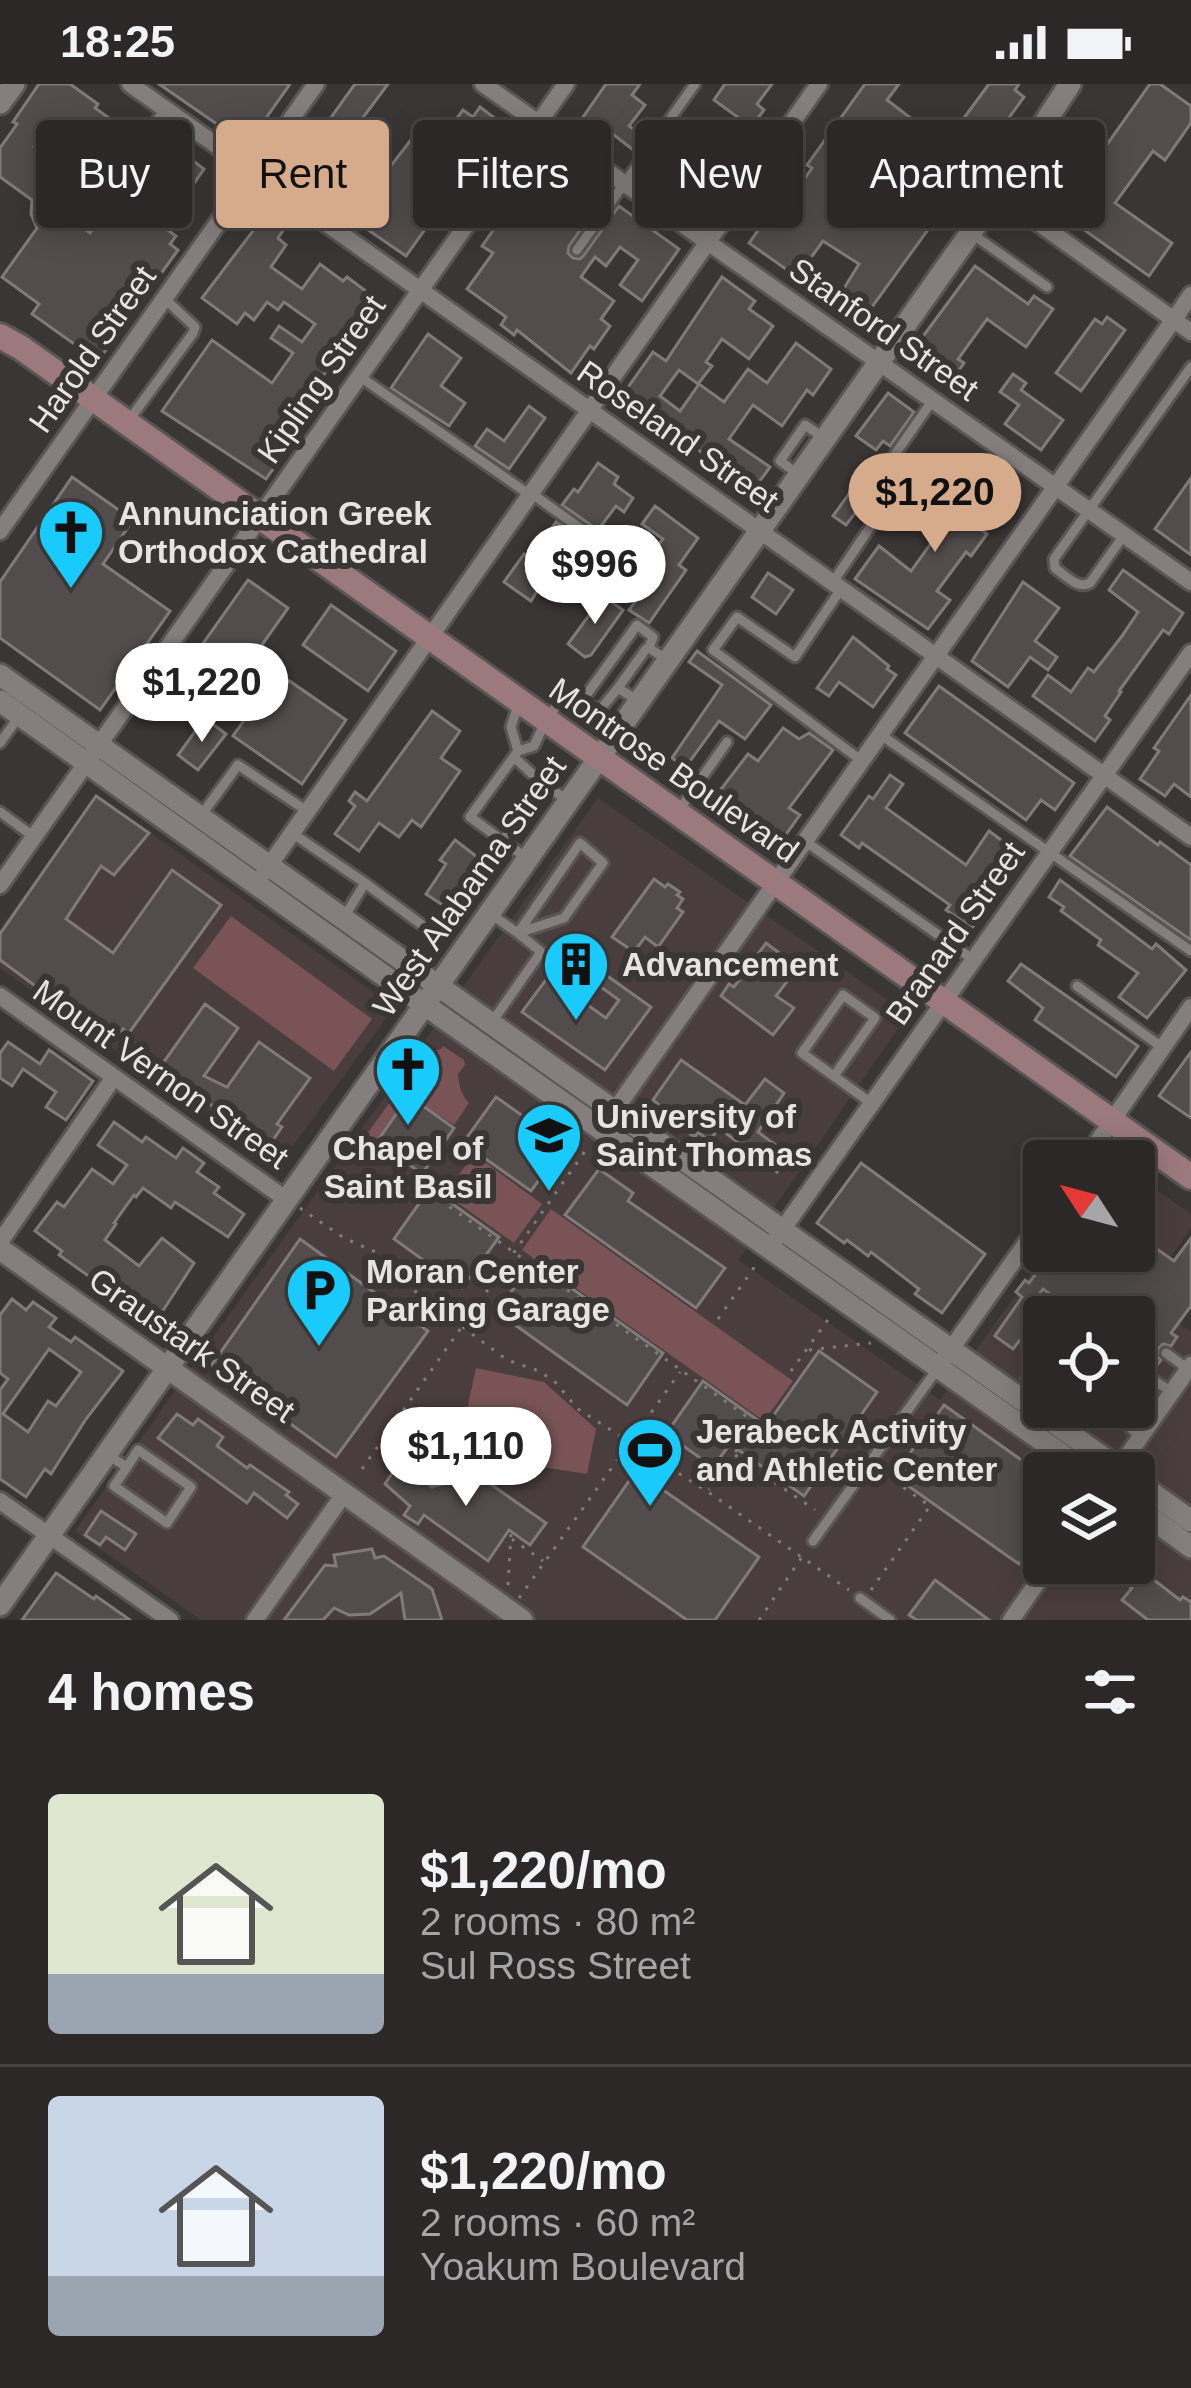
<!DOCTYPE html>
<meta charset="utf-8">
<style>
:root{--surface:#2c2828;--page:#343030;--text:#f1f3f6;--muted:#a6a6a8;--line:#484445;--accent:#d6ab8b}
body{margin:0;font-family:Helvetica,sans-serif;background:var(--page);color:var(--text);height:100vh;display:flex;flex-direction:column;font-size:45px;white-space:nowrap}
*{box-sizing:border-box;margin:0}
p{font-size:39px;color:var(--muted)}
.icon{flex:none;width:66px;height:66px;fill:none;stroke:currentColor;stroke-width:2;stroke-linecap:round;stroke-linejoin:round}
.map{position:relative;height:1536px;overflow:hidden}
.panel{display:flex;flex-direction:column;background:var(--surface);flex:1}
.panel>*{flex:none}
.banner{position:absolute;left:36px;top:36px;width:1119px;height:108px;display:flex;gap:24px}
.needle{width:78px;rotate:306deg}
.buttons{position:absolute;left:1023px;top:1056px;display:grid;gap:24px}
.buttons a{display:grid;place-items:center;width:132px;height:132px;border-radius:12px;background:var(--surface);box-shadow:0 6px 30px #0003,0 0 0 3px var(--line);font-size:60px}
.price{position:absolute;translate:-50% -102px;padding:0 27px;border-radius:42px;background:#fff;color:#222;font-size:39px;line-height:78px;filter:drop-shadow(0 3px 6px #0008)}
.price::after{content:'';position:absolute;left:50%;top:72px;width:36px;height:27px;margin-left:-18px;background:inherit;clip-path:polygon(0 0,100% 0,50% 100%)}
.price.current{background:var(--accent);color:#111}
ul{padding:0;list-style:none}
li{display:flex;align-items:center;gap:36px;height:300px;padding:0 48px}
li+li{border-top:3px solid var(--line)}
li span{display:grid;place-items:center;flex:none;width:336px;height:240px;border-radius:12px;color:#555}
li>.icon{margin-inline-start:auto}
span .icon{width:144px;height:144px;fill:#fffc;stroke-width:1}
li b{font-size:51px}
h2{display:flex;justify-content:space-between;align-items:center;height:144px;padding:0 48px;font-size:51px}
.pill{padding:0 42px;border-radius:12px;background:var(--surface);box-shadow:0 6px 30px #0003,0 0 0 3px var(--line);font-size:42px;line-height:108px}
.pill.current{background:var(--accent);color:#111}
.status{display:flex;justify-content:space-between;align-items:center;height:84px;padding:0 60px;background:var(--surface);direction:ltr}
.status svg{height:33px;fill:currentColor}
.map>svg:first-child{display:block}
</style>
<div class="status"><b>18:25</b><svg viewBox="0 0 49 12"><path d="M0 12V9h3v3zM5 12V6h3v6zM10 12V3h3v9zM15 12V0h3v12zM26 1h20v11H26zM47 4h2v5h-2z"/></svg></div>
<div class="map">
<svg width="1191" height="1536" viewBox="0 0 1191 1536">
<rect width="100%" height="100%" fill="#3b3636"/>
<g fill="#4a3d3e" fill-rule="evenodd">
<polygon points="96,710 394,923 278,1082 0,884 0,845"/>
<path d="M598,714L908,930L738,1176L940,1316L1047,1167H1134V1090L1191,1130V1144L1142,1213L1191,1248V1536H201L75,1447ZM1044,1233H1134V1323H1044ZM1044,1389H1134V1479H1044Z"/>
</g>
<g fill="#795355">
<polygon points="231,832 372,935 334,987 193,884"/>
<path d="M443,962L464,976L465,981L458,990C459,1002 461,1010 469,1019L454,1041L410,1012L367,1071L350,1073L428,966H440Z"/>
<polygon points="474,1070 542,1120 514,1159 445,1110"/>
<polygon points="551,1125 793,1297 764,1337 522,1166"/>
<polygon points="476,1284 544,1298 596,1345 587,1390 511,1378 509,1370 501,1364 460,1358"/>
</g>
<g fill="#524c4c" stroke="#817a7a" stroke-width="3" fill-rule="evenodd">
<polygon points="39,0 70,0 98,20 95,24 120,42 99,70 52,38 34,63 73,90 88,70 103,81 94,94 88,90 61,128 90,149 112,119 121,125 168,58 204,85 180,119 168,111 165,116 157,110 144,129 176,152 170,160 178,166 98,277 32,230 39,220 2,193 37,144 31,130 32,116 0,93 0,64 17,40 13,38"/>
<polygon points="159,0 290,0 247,61"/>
<polygon points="355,0 388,0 344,59 357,69 342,89 370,109 410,57 437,78 458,49 450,43 463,26 473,33 480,23 501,39 406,172 329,119 331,115 292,88"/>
<polygon points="606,0 640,0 632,11 645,21 629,42 646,54 636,68 614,51 608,60 579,39"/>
<polygon points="725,0 772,0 757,20 764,26 751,43 714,16"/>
<polygon points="865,0 899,0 887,16 916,38 905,53 886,39 877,52 870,47 832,105 885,142 905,113 880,94 898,69 933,94 960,56 952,50 989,0 1019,0 1015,6 1024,13 859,241 833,222 859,180 823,157 797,193 749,159 781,115 787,120 812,84 807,81"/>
<polygon points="1150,0 1160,0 1191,22 1191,39 1165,76 1153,67 1115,119 1172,159 1149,192 1059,128"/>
<polygon points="681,35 698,46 683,66 707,84 721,64 741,79 702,132 684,120 689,113 660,93 655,100 642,90"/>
<polygon points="550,81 600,118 569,162 568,169 573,174 580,175 584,171 619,122 679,165 642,217 620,201 638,176 620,163 606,182 595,173 581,193 614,217 601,235 610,242 594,265 590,262 571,289 517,246 514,251 501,241 506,233 467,205 493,169 482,162 520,109 527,113"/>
<polygon points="265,131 284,145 278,154 286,161 271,183 302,205 320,180 343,197 347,193 374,213 329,277 332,279 310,311 312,312 307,319 312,322 310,326 313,328 266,395 162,327 212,256 272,299 293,269 271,254 279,242 302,258 315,240 284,218 278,226 267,218 254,236 245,229 237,240 202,214"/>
<polygon points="975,182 1028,220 1034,212 1053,225 1026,263 987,235 958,275 964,279 947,303 907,274"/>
<polygon points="722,193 755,217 749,225 773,242 749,275 722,255 706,278 712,282 698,300 679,286 660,312 680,327 699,300 724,318 748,285 767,299 796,259 831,285 813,311 807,306 782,342 753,321 729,355 770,383 754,405 664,342 656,353 614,323 653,268 666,277"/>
<polygon points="1107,233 1125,246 1081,307 1056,289 1095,235 1102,240"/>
<polygon points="428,250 461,274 441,302 465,319 449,342 391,304"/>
<polygon points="1013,290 1026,299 1021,306 1063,336 1041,366 1005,340 1019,321 1000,308"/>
<polygon points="888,309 914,328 890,362 883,357 876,366 856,352"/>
<polygon points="529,322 545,334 509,385 475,362 487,345 504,357"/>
<polygon points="598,379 618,393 614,400 633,414 624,428 616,422 598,446 562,421 574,405 578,408"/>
<polygon points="866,386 873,391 870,410 846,441 833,432"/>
<polygon points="987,389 1009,405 980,445 987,450 971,472 966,468 937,507 950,516 928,545 855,495 879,462 911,487 939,448 936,447 961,413 958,411 973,391 981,398"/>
<polygon points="72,393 133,436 103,480 170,527 100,626 0,554 0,498"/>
<polygon points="1191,394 1191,471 1155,445"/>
<polygon points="655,422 698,454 679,481 686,486 649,539 629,526 654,492 642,483 663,455 642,440"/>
<polygon points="556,438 581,456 557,489 564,496 552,513 539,504 531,517 504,498 524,470 530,474"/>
<polygon points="1123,486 1183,529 1169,550 1163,546 1119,607 1121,608 1105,632 1110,636 1095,657 1033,612 1048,591 1071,608 1088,584 1094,588 1122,552 1138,528 1109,506"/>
<polygon points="768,489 793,506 776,530 752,513"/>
<polygon points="248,496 288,524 242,589 202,561"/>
<polygon points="1023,498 1059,524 1035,557 1057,573 1048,586 1030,573 1008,603 972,577"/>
<polygon points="603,512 623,526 591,571 585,573 568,560"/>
<polygon points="331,521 396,567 368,607 303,561"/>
<polygon points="853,553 889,582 887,585 896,591 873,623 839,598 829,612 817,604"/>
<polygon points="697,567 771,621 745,655 719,637 685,684 672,674 722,601 689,578"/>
<polygon points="278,589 346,636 302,700 233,652"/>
<polygon points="939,602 1074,699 1055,726 1041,716 1026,736 905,649"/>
<polygon points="1191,611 1191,713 1174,700 1165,712 1140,695 1159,667 1154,664"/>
<polygon points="432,627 460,647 441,674 460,687 421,743 412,736 399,753 379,739 359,767 335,750 355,722 349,717 355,708 367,717"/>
<polygon points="210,638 226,650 198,686 178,671 199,642 205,645"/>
<polygon points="783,644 799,655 809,649 833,666 789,724 800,731 777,763 712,717 748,670 758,677"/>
<polygon points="890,691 903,700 886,724 966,781 989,747 1016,767 990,804 997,808 972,844 946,826 950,821 862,759 859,764 841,751 869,712 873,715"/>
<polygon points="96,712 149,749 114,791 101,782 66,835 113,869 172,786 221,821 129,949 123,945 117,953 110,947 104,949 89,942 82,927 64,914 60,920 0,876 0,850"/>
<polygon points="1107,723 1158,761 1160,758 1191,781 1191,856 1070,772"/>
<polygon points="455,756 480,775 447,824 426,810 446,780 440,776"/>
<polygon points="654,795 665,803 668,800 680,808 677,811 683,815 677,824 683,828 658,863 645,853 634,868 612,853"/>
<polygon points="1060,796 1152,865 1156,860 1186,886 1147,934 1119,913 1138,889 1098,861 1101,856 1061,827 1064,823 1049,813"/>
<polygon points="766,859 798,883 776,912 794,924 773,951 721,912 729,900 734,903"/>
<polygon points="1021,880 1138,962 1116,993 1035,936 1043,924 1008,897"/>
<polygon points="606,891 651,923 605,986 522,928 548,893 606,934 619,916 598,901"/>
<polygon points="205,920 238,944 204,992 227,1003 259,958 310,994 277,1040 282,1043 270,1060 250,1055 236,1045 222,1034 196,1003 189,1013 156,989"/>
<polygon points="8,958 40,980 49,966 93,997 66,1036 46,1023 56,1008 23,985 12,1002 0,994 0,969"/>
<polygon points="1191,968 1191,1034 1159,1012"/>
<polygon points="681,976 745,1021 765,995 784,1009 758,1048 789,1071 777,1088 719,1044 709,1057 698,1048 695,1053 659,1030 663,1024 653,1016"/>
<polygon points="409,1012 454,1044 422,1090 389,1066 381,1078 369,1069"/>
<polygon points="496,1013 564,1061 531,1107 463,1059"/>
<polygon points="114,1038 142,1058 146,1053 176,1074 183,1064 204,1079 197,1088 219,1103 214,1109 244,1130 228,1153 175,1118 171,1124 143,1104 136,1113 134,1111 114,1139 116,1140 105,1156 139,1182 162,1154 194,1179 153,1242 111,1213 114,1210 59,1171 62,1167 35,1147 57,1118 64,1123 92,1085 113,1100 127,1081 98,1061"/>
<polygon points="861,1079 985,1170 942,1229 915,1210 919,1205 871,1168 868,1172 847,1156 844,1159 817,1139"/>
<polygon points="599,1085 633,1109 628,1117 725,1184 696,1224 565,1131"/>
<polygon points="430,1104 499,1153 462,1204 394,1155"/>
<polygon points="1134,1149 1174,1177 1191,1154 1191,1222 1171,1249 1177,1253 1171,1262 1163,1260 1158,1265 1157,1272 1161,1276 1154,1285 1134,1270 1134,1233 1082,1233 1043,1205 1027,1226 1044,1238 1044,1310 1021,1294 1038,1270 1019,1257 1013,1265 995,1252 1022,1213 1016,1208 1025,1196 1029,1199 1038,1187 1050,1185 1052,1179 1049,1172 1052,1167 1134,1167"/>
<polygon points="300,1155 428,1247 336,1373 211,1282"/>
<polygon points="533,1177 663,1269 627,1321 497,1228"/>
<path d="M12,1215L26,1226L33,1218L56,1234L49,1243L71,1258L75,1253L123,1287L86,1335L51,1390L45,1385L26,1413L0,1395V1306L8,1295L0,1289V1231ZM49,1265L81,1288L56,1322L48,1317L28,1348L3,1330Z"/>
<polygon points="819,1267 877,1308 804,1412 730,1360 713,1383 666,1350 703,1297 766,1342"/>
<polygon points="944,1321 1044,1392 1044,1445 1019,1480 894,1392"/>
<polygon points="177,1330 193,1341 198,1335 223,1353 217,1362 247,1384 250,1381 289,1408 286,1411 298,1420 287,1434 254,1409 247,1419 158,1354"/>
<polygon points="459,1378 546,1439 530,1461 509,1446 488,1477 424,1431 418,1440 404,1431 410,1422 385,1400 399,1379 432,1403 443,1400"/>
<polygon points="636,1387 759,1473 715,1536 687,1536 583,1463"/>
<polygon points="101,1427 136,1450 125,1466 106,1453 100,1461 85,1451"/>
<polygon points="372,1465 375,1474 384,1472 432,1505 442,1536 405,1536 401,1509 370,1530 349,1531 334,1524 323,1536 284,1536 325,1481 336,1482 334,1471"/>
<polygon points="1078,1479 1132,1479 1180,1516 1183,1513 1191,1518 1191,1536 1148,1536 1122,1516 1132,1504 1106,1483 1097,1494"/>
<polygon points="56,1489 94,1515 96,1512 130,1536 22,1536"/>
<polygon points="935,1496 989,1536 917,1536 909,1531"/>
</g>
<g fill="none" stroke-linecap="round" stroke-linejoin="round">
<defs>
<g id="service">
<polyline points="108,105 165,25"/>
<polyline points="971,149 1047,203"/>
<polyline points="577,166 695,0"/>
<polyline points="359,292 530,411"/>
<polyline points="127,339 193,249 195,243 165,215"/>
<polyline points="799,391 780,377 805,341 824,354"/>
<polyline points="531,409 595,455 571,490"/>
<path d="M1124,451L1090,499C1078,506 1065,491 1055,484L1054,475L1191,283"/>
<polyline points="833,498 875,436 882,389 932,317"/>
<polyline points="841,505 795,573 737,533 713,566 862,677"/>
<polyline points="618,604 646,565 649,564"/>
<polyline points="582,617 599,627 618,604 637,616"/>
<polyline points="518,621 511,643 518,667"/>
<polyline points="881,651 1191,867"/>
<polyline points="0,659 20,631"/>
<polyline points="514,673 543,700 569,717"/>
<polyline points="0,728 34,753"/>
<polyline points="677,729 727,658"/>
<polyline points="200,733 238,681 307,727"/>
<polyline points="292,749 365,799"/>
<polyline points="503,757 543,700"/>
<polyline points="806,758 974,876"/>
<polyline points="528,775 470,733 518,667 534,662 546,636 566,609 582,617 637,541 653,553 649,564 666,575"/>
<polyline points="489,829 518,849 580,759 603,779 564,834 518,849"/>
<polyline points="343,835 365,799 433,849"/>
<polyline points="1077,902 1163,964"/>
<polyline points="492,938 541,868 518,849"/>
<polyline points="834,992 875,934 843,911 802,969 871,1019"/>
<polyline points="1036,1174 1043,1179"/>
<polyline points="1166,1269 1188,1285"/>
<polyline points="1134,1321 1152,1295 1172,1308"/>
<polyline points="1133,1323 1123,1337 1140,1353"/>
<polyline points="106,1370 127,1383 138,1366 191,1403 167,1439 114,1402 127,1383"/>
<polyline points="813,1457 936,1287"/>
<polyline points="860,1514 890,1536"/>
</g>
<g id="minor">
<polyline points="130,0 1191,753"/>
<polyline points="483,0 1191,498"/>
<polyline points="998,110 1191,248"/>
<polyline points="0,447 316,0"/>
<polyline points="264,789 819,0"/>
<polyline points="0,801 566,0"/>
<polyline points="0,912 287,1116"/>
<polyline points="610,1033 1191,211"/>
<polyline points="1084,1077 1191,923"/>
<polyline points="775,1156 1191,569"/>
<polyline points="0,1158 114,993"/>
<polyline points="944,1275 1044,1134"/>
<polyline points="1115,1389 1191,1281"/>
<polyline points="0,1417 170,1536"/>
<polyline points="255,1536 344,1410"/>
<polyline points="1011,1536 1051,1479"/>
</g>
<g id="tertiary">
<polyline points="0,19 14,0"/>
<polyline points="0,591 1125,1389"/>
<polyline points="0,617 425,921 1088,1389"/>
<polyline points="0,1165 522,1536"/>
<polyline points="1134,1396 1191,1437"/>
<polyline points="1134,1422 1191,1463"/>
<polyline points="0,1521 998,110 1070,0"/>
</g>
<polyline id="secondary" points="0,252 20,263 1191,1093"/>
</defs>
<use href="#service" stroke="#595555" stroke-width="15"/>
<use href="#minor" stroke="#595555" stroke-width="22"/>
<use href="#tertiary" stroke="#595555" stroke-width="27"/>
<use href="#secondary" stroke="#595555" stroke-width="30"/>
<g stroke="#817d7d" stroke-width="3" stroke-dasharray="3 9" stroke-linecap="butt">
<polyline points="420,1102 756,1339 709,1406"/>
<polyline points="300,1124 344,1154 389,1174 416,1208 507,1276 539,1287 555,1298 578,1325 708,1408 849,1506"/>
<polyline points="718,1235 758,1178"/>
<polyline points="809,1266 871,1259"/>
<polyline points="791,1287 832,1230"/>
<polyline points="735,1371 815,1426"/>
<polyline points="362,1385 588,1063"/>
<polyline points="512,1455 543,1477"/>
<polyline points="508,1501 511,1449"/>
<polyline points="871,1506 930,1422 881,1388"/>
<polyline points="519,1514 680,1288"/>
<polyline points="759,1536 802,1473"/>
</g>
<use href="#service" stroke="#857e7f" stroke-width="9"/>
<use href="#minor" stroke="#857e7f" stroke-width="16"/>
<use href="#tertiary" stroke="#857e7f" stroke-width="21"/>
<use href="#secondary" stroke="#9c797d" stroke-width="24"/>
</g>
<defs>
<symbol id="church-pin" viewBox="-11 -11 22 30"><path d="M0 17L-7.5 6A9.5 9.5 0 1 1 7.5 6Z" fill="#19cafc" stroke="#3b3636"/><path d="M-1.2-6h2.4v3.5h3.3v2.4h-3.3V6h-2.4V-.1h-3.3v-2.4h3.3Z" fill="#111"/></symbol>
<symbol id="building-pin" viewBox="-11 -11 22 30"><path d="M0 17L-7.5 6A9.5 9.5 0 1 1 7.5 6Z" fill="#19cafc" stroke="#3b3636"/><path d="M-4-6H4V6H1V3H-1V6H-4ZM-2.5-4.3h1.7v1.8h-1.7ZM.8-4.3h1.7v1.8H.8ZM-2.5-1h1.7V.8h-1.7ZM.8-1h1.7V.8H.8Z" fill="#111"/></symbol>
<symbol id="university-pin" viewBox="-11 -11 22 30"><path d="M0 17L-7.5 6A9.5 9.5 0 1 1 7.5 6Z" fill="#19cafc" stroke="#3b3636"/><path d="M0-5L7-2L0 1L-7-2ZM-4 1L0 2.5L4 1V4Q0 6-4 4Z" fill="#111"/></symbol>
<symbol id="parking-pin" viewBox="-11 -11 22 30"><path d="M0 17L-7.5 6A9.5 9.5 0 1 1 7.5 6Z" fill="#19cafc" stroke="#3b3636"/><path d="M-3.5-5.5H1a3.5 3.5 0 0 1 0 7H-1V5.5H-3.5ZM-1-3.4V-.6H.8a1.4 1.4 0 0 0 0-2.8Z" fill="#111"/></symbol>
<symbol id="stadium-pin" viewBox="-11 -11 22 30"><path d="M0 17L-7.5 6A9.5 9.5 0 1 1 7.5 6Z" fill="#19cafc" stroke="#3b3636"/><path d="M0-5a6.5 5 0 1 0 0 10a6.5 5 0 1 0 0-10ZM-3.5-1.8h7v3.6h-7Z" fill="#111"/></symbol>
</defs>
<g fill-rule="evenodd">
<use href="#church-pin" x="33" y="410" width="76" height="104"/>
<use href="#building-pin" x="538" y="842" width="76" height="104"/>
<use href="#church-pin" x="370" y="947" width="76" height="104"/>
<use href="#university-pin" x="511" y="1013" width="76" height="104"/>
<use href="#parking-pin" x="281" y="1168" width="76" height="104"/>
<use href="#stadium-pin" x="612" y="1328" width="76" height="104"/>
</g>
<g text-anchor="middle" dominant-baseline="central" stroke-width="12" stroke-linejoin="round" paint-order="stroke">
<g font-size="33" fill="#e7e4e4" stroke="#3b3636">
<text transform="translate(884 245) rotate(35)">Stanford Street</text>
<text transform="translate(92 265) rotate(-55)">Harold Street</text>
<text transform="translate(321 295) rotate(-55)">Kipling Street</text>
<text transform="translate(678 352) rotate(35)">Roseland Street</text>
<text transform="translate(674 686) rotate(35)">Montrose Boulevard</text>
<text transform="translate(469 802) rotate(-55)">West Alabama Street</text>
<text transform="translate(955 849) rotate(-55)">Branard Street</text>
<text transform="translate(161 990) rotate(35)">Mount Vernon Street</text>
<text transform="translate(192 1261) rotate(35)">Graustark Street</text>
</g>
<g font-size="33" font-weight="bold" fill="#e7e4e4" stroke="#3b3636" text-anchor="start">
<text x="118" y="429">Annunciation Greek<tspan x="118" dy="38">Orthodox Cathedral</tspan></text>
<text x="622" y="880">Advancement</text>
<text x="596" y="1032">University of<tspan x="596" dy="38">Saint Thomas</tspan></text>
<text x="408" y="1064" text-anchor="middle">Chapel of<tspan x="408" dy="38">Saint Basil</tspan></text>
<text x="366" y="1187">Moran Center<tspan x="366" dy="38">Parking Garage</tspan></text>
<text x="696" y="1347">Jerabeck Activity<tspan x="696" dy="38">and Athletic Center</tspan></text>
</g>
</g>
</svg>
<div class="buttons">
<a><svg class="needle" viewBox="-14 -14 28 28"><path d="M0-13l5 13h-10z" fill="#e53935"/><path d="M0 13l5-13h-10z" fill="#a6a6a8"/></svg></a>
<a><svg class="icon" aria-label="locate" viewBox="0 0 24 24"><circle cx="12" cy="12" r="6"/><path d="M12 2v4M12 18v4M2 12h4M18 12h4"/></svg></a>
<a><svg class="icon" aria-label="layers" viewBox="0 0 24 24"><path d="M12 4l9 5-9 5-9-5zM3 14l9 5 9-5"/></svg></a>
</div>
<b class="price current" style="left:935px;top:471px">$1,220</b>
<b class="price" style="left:595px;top:543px">$996</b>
<b class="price" style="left:202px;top:661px">$1,220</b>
<b class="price" style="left:466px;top:1425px">$1,110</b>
<div class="banner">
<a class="pill">Buy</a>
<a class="pill current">Rent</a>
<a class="pill">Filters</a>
<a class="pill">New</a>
<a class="pill">Apartment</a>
</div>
</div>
<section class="panel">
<h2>4 homes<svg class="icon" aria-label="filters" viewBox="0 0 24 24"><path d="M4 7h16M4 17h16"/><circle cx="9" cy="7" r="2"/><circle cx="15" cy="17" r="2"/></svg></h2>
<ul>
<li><span style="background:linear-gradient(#dfe7d0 75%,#9aa5b1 0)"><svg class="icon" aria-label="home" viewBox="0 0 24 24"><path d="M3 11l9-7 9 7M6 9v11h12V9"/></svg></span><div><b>$1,220/mo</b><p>2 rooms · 80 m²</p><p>Sul Ross Street</p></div></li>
<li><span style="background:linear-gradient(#c9d6e8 75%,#9aa5b1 0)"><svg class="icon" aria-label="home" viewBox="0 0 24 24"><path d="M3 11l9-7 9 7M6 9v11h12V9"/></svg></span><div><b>$1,220/mo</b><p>2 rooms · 60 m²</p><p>Yoakum Boulevard</p></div></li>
</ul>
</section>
